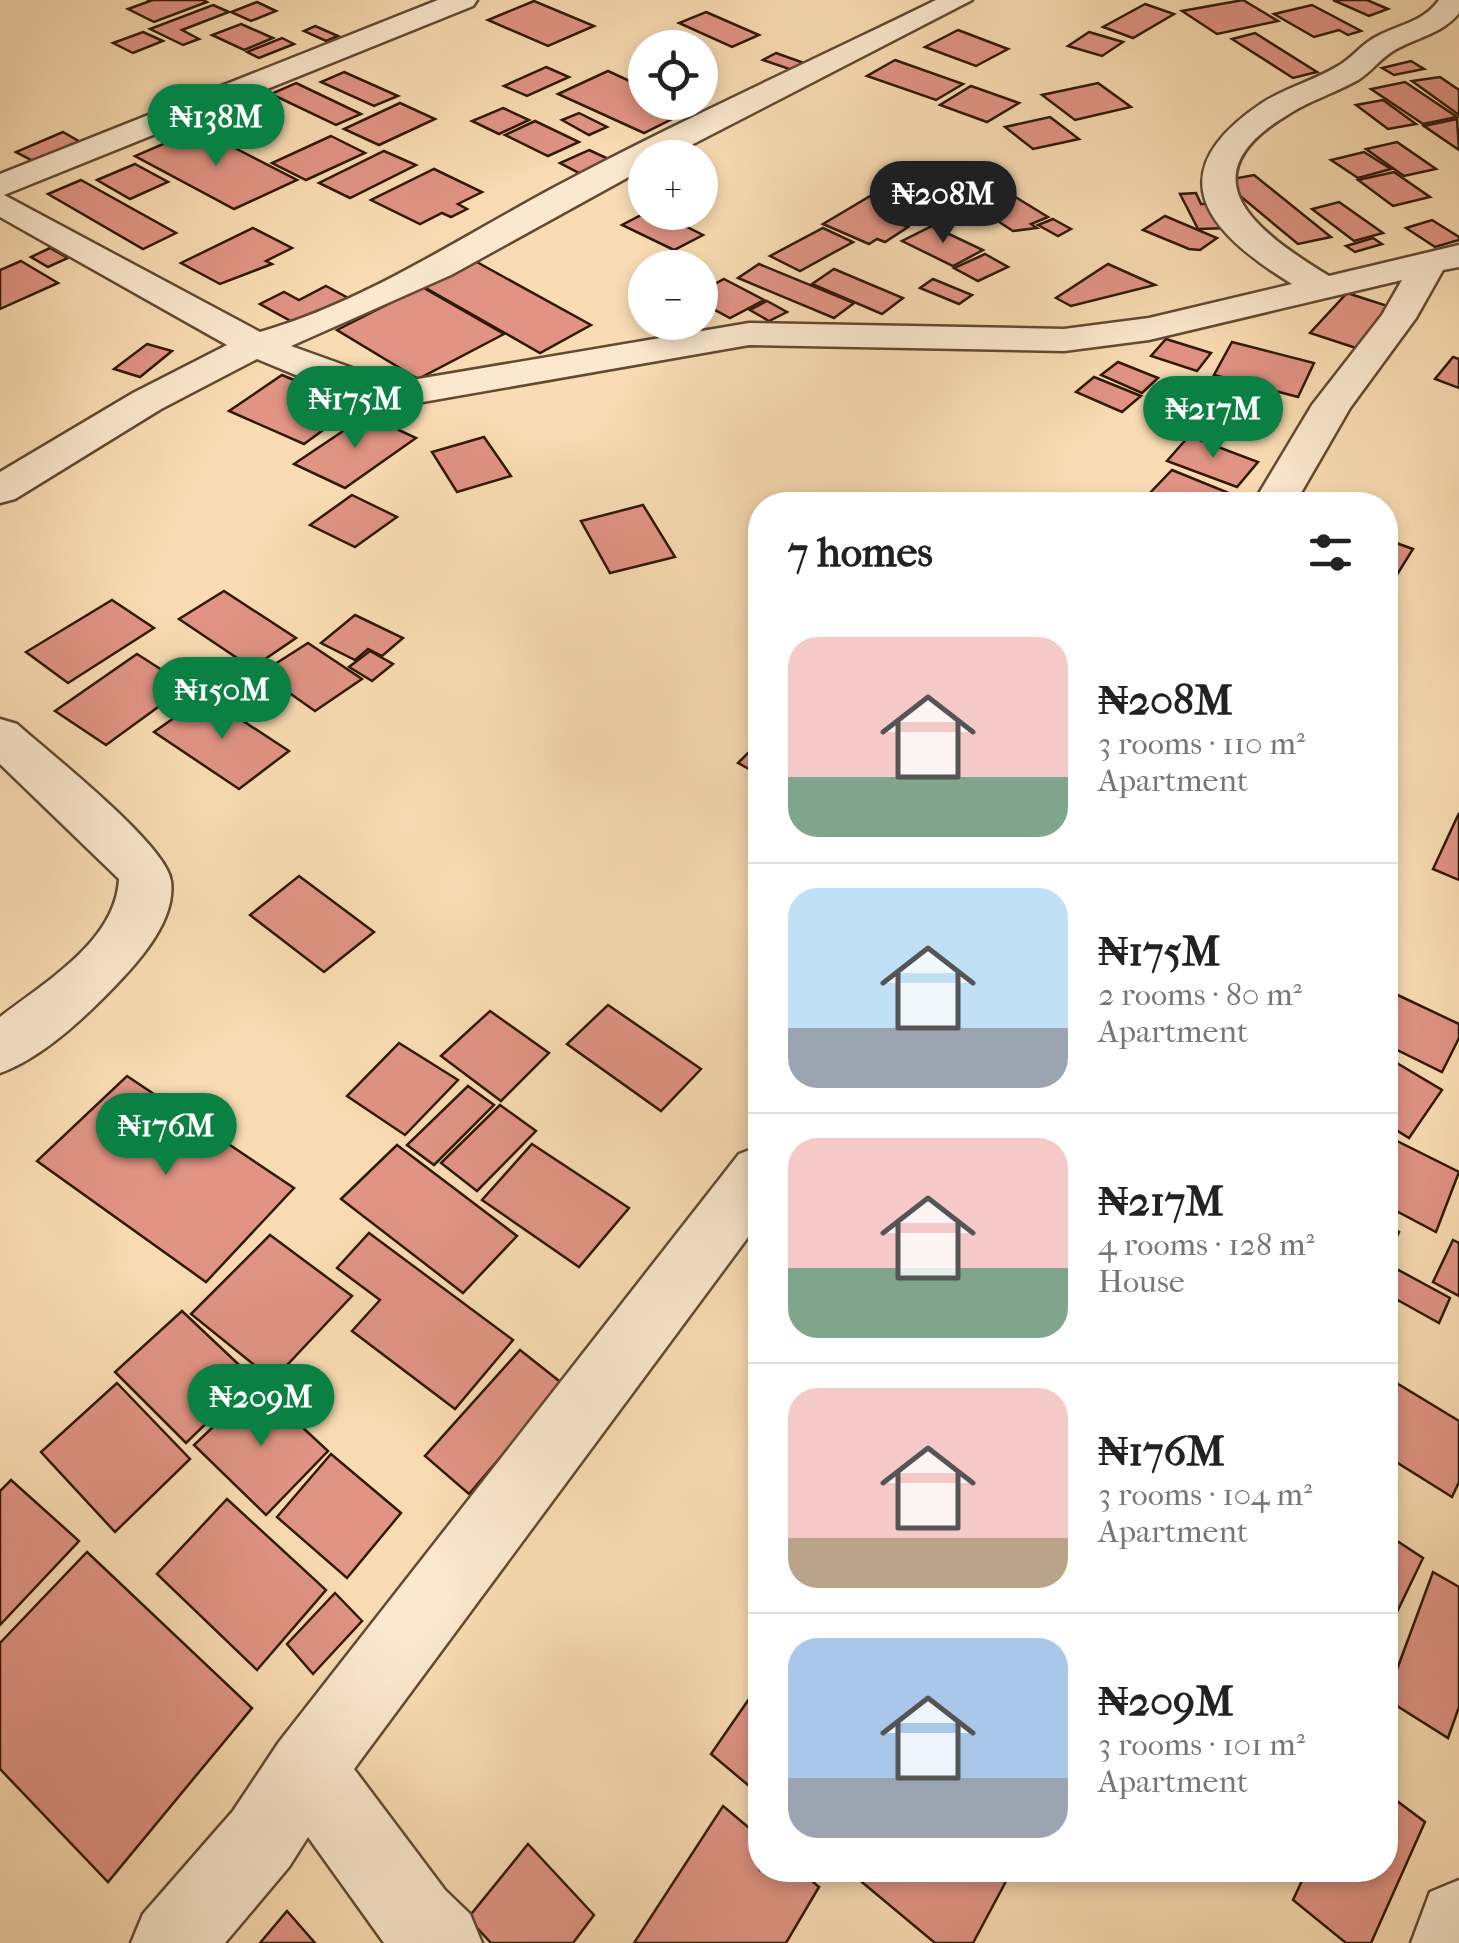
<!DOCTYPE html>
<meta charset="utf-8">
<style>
:root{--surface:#fff;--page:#f6f6f6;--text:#222;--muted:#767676;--line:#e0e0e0;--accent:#0b8043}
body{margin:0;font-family:"IM FELL French Canon",serif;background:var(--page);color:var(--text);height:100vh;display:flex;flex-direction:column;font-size:38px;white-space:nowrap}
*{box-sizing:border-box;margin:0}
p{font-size:32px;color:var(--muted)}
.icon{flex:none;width:55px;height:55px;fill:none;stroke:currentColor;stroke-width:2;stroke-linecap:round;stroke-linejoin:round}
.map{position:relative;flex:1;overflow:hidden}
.sheet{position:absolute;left:748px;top:492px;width:650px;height:1390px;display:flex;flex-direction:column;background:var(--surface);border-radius:40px;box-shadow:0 5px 15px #0003}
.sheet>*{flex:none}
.buttons{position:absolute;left:628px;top:30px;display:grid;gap:20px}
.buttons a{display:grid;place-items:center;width:90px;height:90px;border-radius:50%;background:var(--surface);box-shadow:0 5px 15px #0003;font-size:50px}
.price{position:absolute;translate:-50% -85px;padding:0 22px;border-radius:35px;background:var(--accent);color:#fff;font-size:32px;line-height:65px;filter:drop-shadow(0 2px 5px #0008)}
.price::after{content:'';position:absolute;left:50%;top:60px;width:30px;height:22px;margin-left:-15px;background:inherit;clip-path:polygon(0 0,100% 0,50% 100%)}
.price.current{background:#222;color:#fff}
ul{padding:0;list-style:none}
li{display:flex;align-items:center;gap:30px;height:250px;padding:0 40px}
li+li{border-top:2px solid var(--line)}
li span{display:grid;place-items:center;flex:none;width:280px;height:200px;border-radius:30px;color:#555}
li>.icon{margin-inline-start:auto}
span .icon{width:120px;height:120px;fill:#fffc;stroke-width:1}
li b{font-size:42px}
h2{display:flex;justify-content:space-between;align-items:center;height:120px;padding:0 40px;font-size:42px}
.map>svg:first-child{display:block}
</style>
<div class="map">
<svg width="1459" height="1943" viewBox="0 0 1459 1943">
<rect width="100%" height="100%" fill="#f9dcb3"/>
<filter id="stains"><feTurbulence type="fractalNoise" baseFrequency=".002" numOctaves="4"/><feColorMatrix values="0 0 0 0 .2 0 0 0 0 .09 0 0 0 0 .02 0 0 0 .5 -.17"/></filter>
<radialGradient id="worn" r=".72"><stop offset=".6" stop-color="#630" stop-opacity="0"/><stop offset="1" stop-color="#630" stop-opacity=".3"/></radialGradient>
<g fill="#e19484" stroke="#301806" stroke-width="2.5">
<polygon points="147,0 203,0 207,2 154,22 128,9 150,1"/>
<polygon points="1243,0 1278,21 1217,34 1182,11"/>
<polygon points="1333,0 1367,0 1388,9 1369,16"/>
<polygon points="534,1 594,26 548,46 488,20"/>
<polygon points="257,2 276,11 251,21 231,12"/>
<polygon points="1145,4 1174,14 1133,38 1103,27"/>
<polygon points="213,5 229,12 182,30 199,39 183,45 150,29"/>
<polygon points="1312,5 1361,31 1348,35 1339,30 1314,37 1274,14"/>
<polygon points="706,12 759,35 732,47 679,23"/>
<polygon points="241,24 273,38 244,50 212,35"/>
<polygon points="315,26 338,36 326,41 304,31"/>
<polygon points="958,30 1008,49 976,66 925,47"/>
<polygon points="143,32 163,41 133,53 113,43"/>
<polygon points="1089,32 1123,42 1102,56 1068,46"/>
<polygon points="1255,33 1317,72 1293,78 1232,39"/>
<polygon points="282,38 294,44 259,58 247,52"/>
<polygon points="776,53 804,63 792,70 763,60"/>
<polygon points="895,60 963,84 936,100 867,76"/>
<polygon points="1411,61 1424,69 1394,75 1382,68"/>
<polygon points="546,67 569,77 527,96 504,86"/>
<polygon points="608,71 645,88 645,102 680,102 694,108 644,133 558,94"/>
<polygon points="344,72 398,96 374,106 321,82"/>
<polygon points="1440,77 1459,90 1459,115 1412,81"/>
<polygon points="1405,82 1457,117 1423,124 1371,89"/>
<polygon points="296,83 361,114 336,125 271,94"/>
<polygon points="1098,83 1131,107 1075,120 1042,95"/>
<polygon points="971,86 1019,103 987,122 940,105"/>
<polygon points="1383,100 1416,124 1388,129 1356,105"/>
<polygon points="400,103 435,119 379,145 344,129"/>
<polygon points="503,108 529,120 499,134 472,121"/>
<polygon points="579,113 607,127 589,135 562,120"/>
<polygon points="1050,117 1079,139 1033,149 1005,127"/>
<polygon points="1457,119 1459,150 1424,126"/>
<polygon points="535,121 579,142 548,156 505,135"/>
<polygon points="198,129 297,180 234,209 135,156"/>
<polygon points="63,132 84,144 37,163 16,152"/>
<polygon points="331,136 365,153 306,180 272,163"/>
<polygon points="1397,142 1436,169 1404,176 1366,149"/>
<polygon points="589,150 613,161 583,175 560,163"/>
<polygon points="384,151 416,165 350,198 319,183"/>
<polygon points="1364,152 1391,169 1358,178 1331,160"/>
<polygon points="135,164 168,182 130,199 97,180"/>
<polygon points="434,169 482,192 458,204 467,209 451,217 442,213 420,224 371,200"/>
<polygon points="1394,172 1430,197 1393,206 1358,180"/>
<polygon points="1254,175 1331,237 1298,244 1222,181"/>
<polygon points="912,176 975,209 967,213 972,216 945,223 883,190"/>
<polygon points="81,180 176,233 143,249 48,194"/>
<polygon points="999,187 1048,217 1031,224 1037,228 1013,231 964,199"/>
<polygon points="1196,193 1201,204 1215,204 1228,228 1198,229 1180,194"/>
<polygon points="872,195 918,214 900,224 908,227 885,242 877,239 869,244 823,224"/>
<polygon points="1339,202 1383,233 1354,241 1312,209"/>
<polygon points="647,212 657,212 703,235 674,250 622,225"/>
<polygon points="1165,216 1217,238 1200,250 1189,249 1143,230"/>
<polygon points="1053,219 1071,229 1058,236 1038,225"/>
<polygon points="1432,220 1459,237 1459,240 1435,247 1406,228"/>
<polygon points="932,226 983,250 953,266 902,241"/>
<polygon points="253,228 292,248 266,261 272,264 220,284 181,263"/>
<polygon points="823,228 853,242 800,271 770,256"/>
<polygon points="1373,238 1382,244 1355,252 1346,246"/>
<polygon points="50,248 68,258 48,267 31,257"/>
<polygon points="985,254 1008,267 978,281 954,268"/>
<polygon points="21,261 58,283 0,309 0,270"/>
<polygon points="475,261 591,325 540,353 424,287"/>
<polygon points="759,264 854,303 834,318 738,278"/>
<polygon points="1108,264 1155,285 1071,306 1056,298"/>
<polygon points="834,269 903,298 882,314 812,284"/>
<polygon points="724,279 764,300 730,318 700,302 700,292"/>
<polygon points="933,279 972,295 959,304 920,288"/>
<polygon points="326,286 350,299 298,325 260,304 284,292 299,300"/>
<polygon points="422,287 504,334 418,379 337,330"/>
<polygon points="1347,293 1394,308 1359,349 1310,333"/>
<polygon points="767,301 787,312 769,321 750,310"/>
<polygon points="1166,339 1211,353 1197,371 1151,356"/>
<polygon points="1232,342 1314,363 1298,397 1214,375"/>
<polygon points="147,344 172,351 140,377 114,369"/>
<polygon points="1453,357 1459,359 1459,388 1435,379"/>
<polygon points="1118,362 1158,378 1142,393 1101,375"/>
<polygon points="282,375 356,406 304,444 229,411"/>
<polygon points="1094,377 1141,396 1122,412 1076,392"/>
<polygon points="367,415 416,438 345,488 294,464"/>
<polygon points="1189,436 1258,462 1237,487 1167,461"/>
<polygon points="484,437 511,476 457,492 432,452"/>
<polygon points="1172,470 1246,500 1242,505 1173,505 1148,495"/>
<polygon points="352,495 397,517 355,547 310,525"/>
<polygon points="643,505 675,557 610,573 581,521"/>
<polygon points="1385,539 1413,549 1385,594"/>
<polygon points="224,591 296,638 252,668 179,619"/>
<polygon points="112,600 154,628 68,683 26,652"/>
<polygon points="355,615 403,638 382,656 368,649 355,660 321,643"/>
<polygon points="308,643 362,679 315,711 261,673"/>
<polygon points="370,651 393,664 372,681 349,667"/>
<polygon points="137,654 187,686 106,745 55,711"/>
<polygon points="205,696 289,751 239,789 154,732"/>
<polygon points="760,741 760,775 738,763"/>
<polygon points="1459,813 1459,880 1433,869"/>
<polygon points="299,876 374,932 324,972 250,915"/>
<polygon points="1385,989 1459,1024 1459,1038 1442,1072 1385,1044"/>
<polygon points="608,1005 701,1069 661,1111 567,1044"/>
<polygon points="490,1011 549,1053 501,1101 441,1056"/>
<polygon points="399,1043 458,1080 405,1135 347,1096"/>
<polygon points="1385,1056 1442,1090 1409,1138 1385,1123"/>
<polygon points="127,1076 294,1188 206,1282 37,1161"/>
<polygon points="468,1086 494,1105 434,1165 407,1145"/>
<polygon points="500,1105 536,1131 477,1191 441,1163"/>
<polygon points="1385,1135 1459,1172 1436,1232 1385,1205"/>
<polygon points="532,1144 629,1208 579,1267 482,1200"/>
<polygon points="397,1145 517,1236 463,1293 341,1199"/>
<polygon points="1385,1224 1399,1232 1385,1262"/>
<polygon points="369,1233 513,1340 455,1409 352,1331 380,1300 337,1268"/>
<polygon points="270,1235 352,1296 273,1380 191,1314"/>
<polygon points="1453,1240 1459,1243 1459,1296 1433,1282"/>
<polygon points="1393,1267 1450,1298 1439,1323 1385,1293"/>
<polygon points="182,1311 253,1378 186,1443 115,1372"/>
<polygon points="520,1350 563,1384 469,1494 425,1456"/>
<polygon points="1385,1376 1459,1421 1459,1482 1452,1497 1385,1455"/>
<polygon points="117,1383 190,1459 115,1532 41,1452"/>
<polygon points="257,1385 328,1451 266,1515 194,1445"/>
<polygon points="331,1454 401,1513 347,1578 277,1517"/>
<polygon points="11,1480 79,1541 0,1625 0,1491"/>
<polygon points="227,1499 326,1590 257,1670 157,1574"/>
<polygon points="1385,1533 1423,1558 1385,1637"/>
<polygon points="87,1552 252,1708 108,1882 0,1769 0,1643"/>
<polygon points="1433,1572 1459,1587 1459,1707 1448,1738 1386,1699"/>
<polygon points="335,1593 362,1621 313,1674 287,1644"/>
<polygon points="760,1683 760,1795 711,1754"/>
<polygon points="1385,1792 1425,1822 1371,1943 1346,1943 1293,1900 1307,1870 1385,1870"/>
<polygon points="723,1806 760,1837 760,1870 799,1870 819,1887 786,1943 634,1943"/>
<polygon points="528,1844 594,1915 573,1943 491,1943 468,1918"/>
<polygon points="862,1870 1012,1870 973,1943 935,1943 857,1878"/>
<polygon points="287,1911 315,1943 260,1943"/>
</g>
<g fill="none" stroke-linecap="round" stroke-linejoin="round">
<defs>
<g id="minor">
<path d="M438,0H477L473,6L4,195L260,332C364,302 458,239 553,188C678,121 808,63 936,0H972L666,158H645V168L451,275L291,346L394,383L749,323L1064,329L1149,318L1292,284C1207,232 1156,174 1262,103C1285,88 1313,81 1338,66C1351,59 1360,46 1374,38C1396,25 1423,23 1439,0H1459V13C1441,35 1416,37 1393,51C1380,59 1371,72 1358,80C1335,93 1311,100 1289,114C1182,177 1257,232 1329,276L1459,245V267L1443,270L1416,318L1350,408L1294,505H1252L1312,405L1382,315L1402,280L1149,340L1064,351L749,345L394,407L332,390L257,359L161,409L15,499L0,503V472L133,393L227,345L0,217V174Z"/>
<path d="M0,719L17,724C48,752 167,845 171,881C176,920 140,960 115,986C84,1018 42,1058 0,1073V1017C45,982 116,941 119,879L0,764Z"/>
<polygon points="760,1146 760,1221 354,1769 445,1890 470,1914 482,1943 384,1943 308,1837 289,1867 225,1943 131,1943 143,1914 233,1811 279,1742 739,1154"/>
<polygon points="1459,1880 1459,1943 1411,1943 1430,1892"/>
</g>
</defs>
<use href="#minor" stroke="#624931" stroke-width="5"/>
<use href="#minor" fill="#fbe8ce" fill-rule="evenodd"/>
</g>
<rect width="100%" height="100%" filter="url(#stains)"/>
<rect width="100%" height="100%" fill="url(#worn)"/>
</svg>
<div class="buttons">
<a><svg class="icon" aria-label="locate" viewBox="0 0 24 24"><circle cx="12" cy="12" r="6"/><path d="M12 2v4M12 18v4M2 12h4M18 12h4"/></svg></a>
<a>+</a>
<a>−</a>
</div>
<b class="price" style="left:216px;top:169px">₦138M</b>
<b class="price current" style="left:943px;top:246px">₦208M</b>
<b class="price" style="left:355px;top:451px">₦175M</b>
<b class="price" style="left:1213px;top:461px">₦217M</b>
<b class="price" style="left:222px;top:742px">₦150M</b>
<b class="price" style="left:166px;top:1178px">₦176M</b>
<b class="price" style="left:261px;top:1449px">₦209M</b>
<section class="sheet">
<h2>7 homes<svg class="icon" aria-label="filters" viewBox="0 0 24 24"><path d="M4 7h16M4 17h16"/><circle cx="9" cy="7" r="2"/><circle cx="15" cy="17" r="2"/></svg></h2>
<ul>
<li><span style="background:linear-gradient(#f6c9c9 70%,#7fa58c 0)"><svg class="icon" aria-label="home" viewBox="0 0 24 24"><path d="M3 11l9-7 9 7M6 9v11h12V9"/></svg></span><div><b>₦208M</b><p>3 rooms · 110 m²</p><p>Apartment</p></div></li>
<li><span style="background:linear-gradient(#bfe0f5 70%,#9aa5b1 0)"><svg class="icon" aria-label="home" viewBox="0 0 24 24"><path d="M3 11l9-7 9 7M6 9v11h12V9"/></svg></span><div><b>₦175M</b><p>2 rooms · 80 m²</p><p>Apartment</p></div></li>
<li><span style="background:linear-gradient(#f6c9c9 65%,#7fa58c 0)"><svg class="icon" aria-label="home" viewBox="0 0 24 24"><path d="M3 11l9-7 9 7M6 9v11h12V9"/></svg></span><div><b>₦217M</b><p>4 rooms · 128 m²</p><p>House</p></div></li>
<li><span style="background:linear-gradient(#f6c9c9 75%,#b9a48a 0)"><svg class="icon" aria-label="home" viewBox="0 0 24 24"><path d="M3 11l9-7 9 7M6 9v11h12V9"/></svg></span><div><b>₦176M</b><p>3 rooms · 104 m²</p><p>Apartment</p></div></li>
<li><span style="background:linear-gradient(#a9c7e8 70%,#9aa5b1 0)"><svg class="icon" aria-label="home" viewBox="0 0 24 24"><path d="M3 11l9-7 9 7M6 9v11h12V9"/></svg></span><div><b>₦209M</b><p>3 rooms · 101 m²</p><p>Apartment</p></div></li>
</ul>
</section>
</div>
